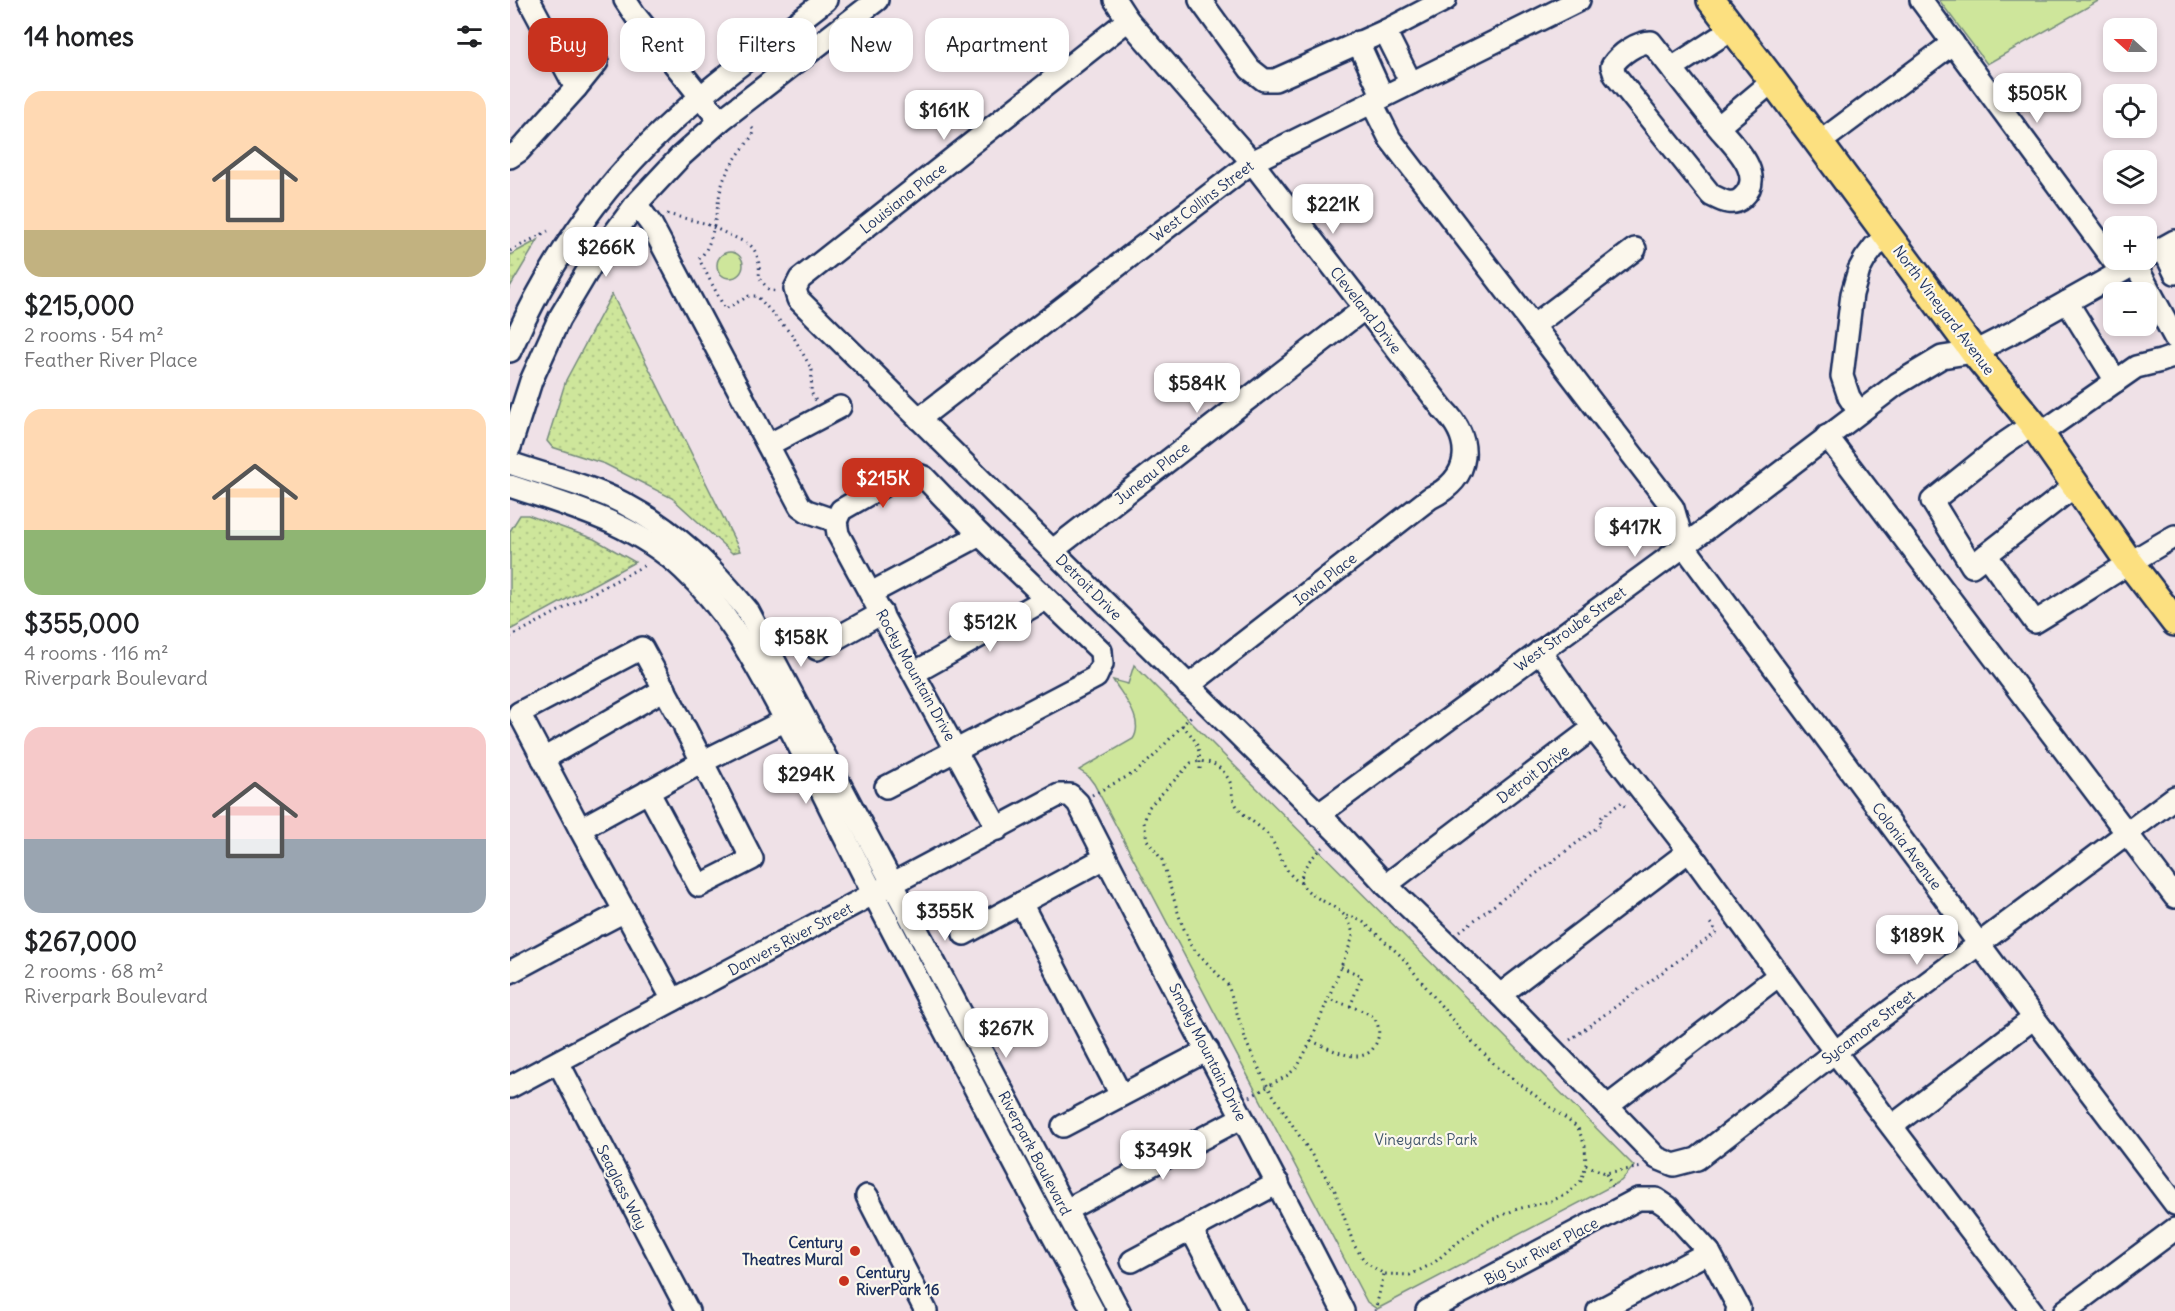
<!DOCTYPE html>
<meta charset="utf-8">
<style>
:root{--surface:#fff;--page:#f6f6f6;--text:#202124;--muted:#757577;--accent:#c8321e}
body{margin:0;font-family:Delius,sans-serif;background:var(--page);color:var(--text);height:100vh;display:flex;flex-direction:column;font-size:22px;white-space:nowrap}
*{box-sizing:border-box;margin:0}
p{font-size:20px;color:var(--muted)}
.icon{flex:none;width:33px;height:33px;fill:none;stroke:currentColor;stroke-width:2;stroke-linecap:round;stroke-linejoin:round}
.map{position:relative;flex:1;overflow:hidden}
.panel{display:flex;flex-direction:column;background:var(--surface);width:510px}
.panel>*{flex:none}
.hud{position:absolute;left:18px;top:18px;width:570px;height:54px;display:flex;gap:12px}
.needle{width:39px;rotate:291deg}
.buttons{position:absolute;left:1593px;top:18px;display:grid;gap:12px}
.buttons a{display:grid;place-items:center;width:54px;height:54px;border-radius:12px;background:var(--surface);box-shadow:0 3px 9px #0003;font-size:30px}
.price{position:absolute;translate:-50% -51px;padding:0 14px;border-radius:12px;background:#fff;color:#222;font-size:20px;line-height:39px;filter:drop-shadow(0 2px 3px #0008)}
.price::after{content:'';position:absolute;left:50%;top:36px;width:18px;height:14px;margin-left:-9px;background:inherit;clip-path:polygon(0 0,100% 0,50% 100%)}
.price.current{background:var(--accent);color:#fff}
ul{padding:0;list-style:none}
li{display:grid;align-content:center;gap:12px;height:318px;padding:0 24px}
li span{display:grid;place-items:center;height:186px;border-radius:18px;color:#555}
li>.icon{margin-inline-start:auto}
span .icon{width:108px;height:108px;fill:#fffc;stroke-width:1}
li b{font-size:26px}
h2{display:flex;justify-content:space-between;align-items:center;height:72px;padding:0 24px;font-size:26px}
.pill{padding:0 21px;border-radius:18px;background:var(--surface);box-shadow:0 3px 9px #0003;font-size:21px;line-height:54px}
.pill.current{background:var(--accent);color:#fff}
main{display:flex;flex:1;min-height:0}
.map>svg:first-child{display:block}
</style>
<main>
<section class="panel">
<h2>14 homes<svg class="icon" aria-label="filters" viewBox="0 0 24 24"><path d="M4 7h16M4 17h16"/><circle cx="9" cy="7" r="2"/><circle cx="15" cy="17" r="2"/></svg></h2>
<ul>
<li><span style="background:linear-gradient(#ffd9b3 75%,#c2b280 0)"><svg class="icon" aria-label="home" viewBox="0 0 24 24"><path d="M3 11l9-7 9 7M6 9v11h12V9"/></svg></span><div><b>$215,000</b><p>2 rooms · 54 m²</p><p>Feather River Place</p></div></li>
<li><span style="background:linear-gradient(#ffd9b3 65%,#8fb573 0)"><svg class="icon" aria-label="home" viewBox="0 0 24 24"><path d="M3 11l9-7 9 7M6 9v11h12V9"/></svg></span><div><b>$355,000</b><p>4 rooms · 116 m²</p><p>Riverpark Boulevard</p></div></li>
<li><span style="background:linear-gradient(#f6c9c9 60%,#9aa5b1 0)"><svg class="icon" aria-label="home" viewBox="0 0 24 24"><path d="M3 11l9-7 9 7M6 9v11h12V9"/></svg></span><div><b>$267,000</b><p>2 rooms · 68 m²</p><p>Riverpark Boulevard</p></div></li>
</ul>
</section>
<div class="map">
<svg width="1665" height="1311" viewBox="0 0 1665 1311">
<defs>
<pattern id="grass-dots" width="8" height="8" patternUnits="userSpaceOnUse" patternTransform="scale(1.5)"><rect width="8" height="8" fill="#cee69b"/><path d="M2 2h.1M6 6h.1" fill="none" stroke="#b0c688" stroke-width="1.8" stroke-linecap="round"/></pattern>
</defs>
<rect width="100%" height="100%" fill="#efe1e7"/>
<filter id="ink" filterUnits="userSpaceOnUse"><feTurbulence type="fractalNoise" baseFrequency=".0167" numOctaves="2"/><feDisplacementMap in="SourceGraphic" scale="12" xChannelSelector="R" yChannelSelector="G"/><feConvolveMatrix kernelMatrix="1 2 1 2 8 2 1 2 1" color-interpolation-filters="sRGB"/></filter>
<g filter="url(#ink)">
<g fill="url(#grass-dots)" stroke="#748a7c" stroke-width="1.5">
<polygon points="28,240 0,287 0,255"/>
<polygon points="102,294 230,551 222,553 162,498 95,464 42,447 37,441 56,380"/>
<polygon points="10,515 18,515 84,539 125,562 0,630 0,531"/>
</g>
<g fill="#cee69b" stroke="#748a7c" stroke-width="1.5">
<polygon points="1429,0 1590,0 1477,64"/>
<circle cx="220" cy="265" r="13"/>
<path d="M624,665L1124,1166L1111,1181L867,1309L857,1302L584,784L578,776L569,770L623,739C635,720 613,697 603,680L618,684Z"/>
</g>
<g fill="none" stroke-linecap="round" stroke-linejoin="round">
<defs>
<g id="minor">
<polyline points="115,0 125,15 210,121"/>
<path d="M605,0L618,20L742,162L933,409C964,440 962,478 920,498L678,686"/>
<polyline points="690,0 740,69 754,80 765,80 875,31 935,0"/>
<polyline points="1411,0 1611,271"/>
<polyline points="618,20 290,279 285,289 288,299 828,833 876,885 990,995 1147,1158 1164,1165 1187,1159 1325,1052 1665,797"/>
<polyline points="875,31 901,83"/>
<polyline points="848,42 873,97"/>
<polyline points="1162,68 1222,29"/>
<polyline points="66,88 87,62"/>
<polyline points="862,103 880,139 1163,508 1174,546 1524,1018 1665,1204"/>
<path d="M1208,127L1141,42C1127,42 1110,54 1102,66L1105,75L1201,195C1211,200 1222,207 1232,198C1257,175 1224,146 1208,127L1263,81"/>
<polyline points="1309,143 1443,43"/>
<polyline points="0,157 9,151 66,88 19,0"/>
<polyline points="126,204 141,224 290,506 297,511 326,521"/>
<polyline points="1653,248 1665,273"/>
<polyline points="1636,257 1665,241"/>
<polyline points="1625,264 1665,338"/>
<polyline points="1557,302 1606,381"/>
<polyline points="1023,326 1125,249"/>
<path d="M0,351C36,269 86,193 152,131C202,83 261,43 316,0"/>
<polyline points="1349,412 1339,397 1332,376 1342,294 1349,270 1355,259 1364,247 1379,237"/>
<polyline points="409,419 742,162 1069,0"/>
<polyline points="1523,424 1492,445 1422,501 1462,566 1566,485"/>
<polyline points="1530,434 1626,367 1651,361 1665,356"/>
<polyline points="1317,436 1665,897"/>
<polyline points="258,445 330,407"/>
<polyline points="0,447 21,381 49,319 83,262 126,204 171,156 210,121 367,0"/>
<path d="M0,463C37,476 78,485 113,503C166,531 201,566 238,611L609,1311"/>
<path d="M0,486C62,507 124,523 173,569C215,608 239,652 266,702C300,765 330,830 363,893C435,1033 509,1172 583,1311"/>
<polyline points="326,521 331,510 392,475 403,473 414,477 470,535 591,651 592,664 586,677 376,787"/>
<polyline points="326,521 328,534 488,829"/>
<polyline points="543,550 855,308"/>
<path d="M1476,555L1525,622C1572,594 1617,563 1665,536"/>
<polyline points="361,593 470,535"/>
<polyline points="307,649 372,613"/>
<polyline points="1030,651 1083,728 1179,851 1325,1052 1522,1311"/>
<polyline points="404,673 536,599"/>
<polyline points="33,759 155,689"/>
<polyline points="138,791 189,886 242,859 175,728"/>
<polyline points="808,815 1174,546 1387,384 1432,357 1464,352 1507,330 1632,260"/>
<polyline points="70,829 9,713 132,648 171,720"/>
<polyline points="876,885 1083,728"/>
<polyline points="511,903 611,1095"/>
<polyline points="90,924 115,911"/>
<polyline points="454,934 595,858"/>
<polyline points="0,972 82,928"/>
<polyline points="990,995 1179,851"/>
<polyline points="163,1000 70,829 194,761 276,720"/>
<polyline points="48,1062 178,1311"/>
<path d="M0,1087L549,795H560L568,803C654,974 747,1141 833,1311"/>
<polyline points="1098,1106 1269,975"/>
<polyline points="553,1126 698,1050"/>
<polyline points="1382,1126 1524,1018"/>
<polyline points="357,1196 416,1311"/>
<polyline points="556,1210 731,1118"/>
<polyline points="681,1229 724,1311"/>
<polyline points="622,1261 768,1183"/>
<polyline points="917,1311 1128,1199 1146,1199 1158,1207 1199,1252 1229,1308 1227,1311"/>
<polyline points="1088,1311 1199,1252"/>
<polyline points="1555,1311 1665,1229"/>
</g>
<polyline id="major" points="1201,0 1263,81 1464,352 1523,424 1619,562 1665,622"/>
</defs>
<use href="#minor" stroke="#1b2f5e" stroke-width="26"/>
<use href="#major" stroke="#1b2f5e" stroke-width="32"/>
<g stroke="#1b2f5e" stroke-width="3" stroke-dasharray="1.5 4.5" stroke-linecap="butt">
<path d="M242,128L244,130L243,135C233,149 221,162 214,179C205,202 207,242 189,259L215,309L239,296H247L283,336L302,370L301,392L306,401"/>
<path d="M157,214L194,223L239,244C249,253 250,265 249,278L259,290L267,291"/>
<polyline points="0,251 38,231"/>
<polyline points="0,637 137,564"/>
<path d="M672,725C688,742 690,747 690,770"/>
<polyline points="582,795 626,772 642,758 683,714"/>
<path d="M791,883C772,873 771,851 758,835C748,823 734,819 725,803C721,796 723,787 719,780C711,765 697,758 681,763L639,807L634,822L637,840L652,860L670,919L681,946L718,985L737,1044L758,1087L825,1191L844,1245L856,1263L874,1274L900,1275L924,1263L943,1246L974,1223L1007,1209L1041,1201L1057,1194L1071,1181L1076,1165L1075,1146L1068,1128L985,1065L949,1028L891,956L853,922L841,916L834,915"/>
<polyline points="950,931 1092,824 1089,819 1112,802 1116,808"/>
<polyline points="831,967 852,976 840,1007"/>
<polyline points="1060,1040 1207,932 1200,923"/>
<path d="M801,1041C823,1049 858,1072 868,1038C870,1031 868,1021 862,1016C852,1009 830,1003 818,999"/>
<path d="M740,1097L778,1075L788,1066L801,1041L843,937C840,902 807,907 791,883C791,865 804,856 816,845"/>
<polyline points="1076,1165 1095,1173 1133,1167"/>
<polyline points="1096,1174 1103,1188"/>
<polyline points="865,1311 874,1274"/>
</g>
<use href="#minor" stroke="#fbf7ec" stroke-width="21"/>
<use href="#major" stroke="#fce080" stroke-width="27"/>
</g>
</g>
<g fill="#c8321e" stroke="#fbf7ec" stroke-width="2">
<circle cx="345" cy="1251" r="6"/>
<circle cx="334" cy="1281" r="6"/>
</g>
<g text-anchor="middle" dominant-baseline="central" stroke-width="4.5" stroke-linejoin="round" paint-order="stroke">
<g font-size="15" fill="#1b2f5e" stroke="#fbf7ec">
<text transform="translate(393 198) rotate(-38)">Louisiana Place</text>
<text transform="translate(692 201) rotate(-37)">West Collins Street</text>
<text transform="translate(856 310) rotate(52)">Cleveland Drive</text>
<text transform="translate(1434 310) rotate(53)">North Vineyard Avenue</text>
<text transform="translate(642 473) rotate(-38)">Juneau Place</text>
<text transform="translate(815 579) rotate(-38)">Iowa Place</text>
<text transform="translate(579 587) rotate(45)">Detroit Drive</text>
<text transform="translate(1060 629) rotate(-36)">West Stroube Street</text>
<text transform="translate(406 675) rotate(61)">Rocky Mountain Drive</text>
<text transform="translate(1023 774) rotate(-37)">Detroit Drive</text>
<text transform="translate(1397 846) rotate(53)">Colonia Avenue</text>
<text transform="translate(280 939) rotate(-28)">Danvers River Street</text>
<text transform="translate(1358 1027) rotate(-37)">Sycamore Street</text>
<text transform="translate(698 1052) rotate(63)">Smoky Mountain Drive</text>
<text transform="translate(525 1153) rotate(62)">Riverpark Boulevard</text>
<text transform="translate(112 1187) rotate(63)">Seaglass Way</text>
<text transform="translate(1031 1251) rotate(-28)">Big Sur River Place</text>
</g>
<g font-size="15" fill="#3f546a" stroke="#fbf7ec">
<text x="916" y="1139">Vineyards Park</text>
</g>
<g font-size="15" font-weight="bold" fill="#1b2f5e" stroke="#fbf7ec" text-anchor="end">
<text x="333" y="1242">Century<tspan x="333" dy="17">Theatres Mural</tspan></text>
<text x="346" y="1272" text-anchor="start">Century<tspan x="346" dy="17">RiverPark 16</tspan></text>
</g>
</g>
</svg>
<div class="buttons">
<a><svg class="needle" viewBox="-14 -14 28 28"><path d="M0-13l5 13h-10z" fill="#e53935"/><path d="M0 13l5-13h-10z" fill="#757577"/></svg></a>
<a><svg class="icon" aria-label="locate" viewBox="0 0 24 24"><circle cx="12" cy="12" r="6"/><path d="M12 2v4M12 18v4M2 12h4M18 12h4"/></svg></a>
<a><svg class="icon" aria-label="layers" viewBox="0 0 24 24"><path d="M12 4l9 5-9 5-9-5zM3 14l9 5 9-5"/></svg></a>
<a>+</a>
<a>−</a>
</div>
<b class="price" style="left:1527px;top:124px">$505K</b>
<b class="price" style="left:434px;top:141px">$161K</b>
<b class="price" style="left:823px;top:235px">$221K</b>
<b class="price" style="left:96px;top:278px">$266K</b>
<b class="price" style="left:687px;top:414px">$584K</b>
<b class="price current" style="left:373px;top:509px">$215K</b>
<b class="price" style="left:1125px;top:558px">$417K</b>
<b class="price" style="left:480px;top:653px">$512K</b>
<b class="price" style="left:291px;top:668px">$158K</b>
<b class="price" style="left:296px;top:805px">$294K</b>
<b class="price" style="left:435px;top:942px">$355K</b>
<b class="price" style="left:1407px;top:966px">$189K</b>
<b class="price" style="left:496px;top:1059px">$267K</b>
<b class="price" style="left:653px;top:1181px">$349K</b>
<div class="hud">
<a class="pill current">Buy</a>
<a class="pill">Rent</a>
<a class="pill">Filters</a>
<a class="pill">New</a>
<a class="pill">Apartment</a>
</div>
</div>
</main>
